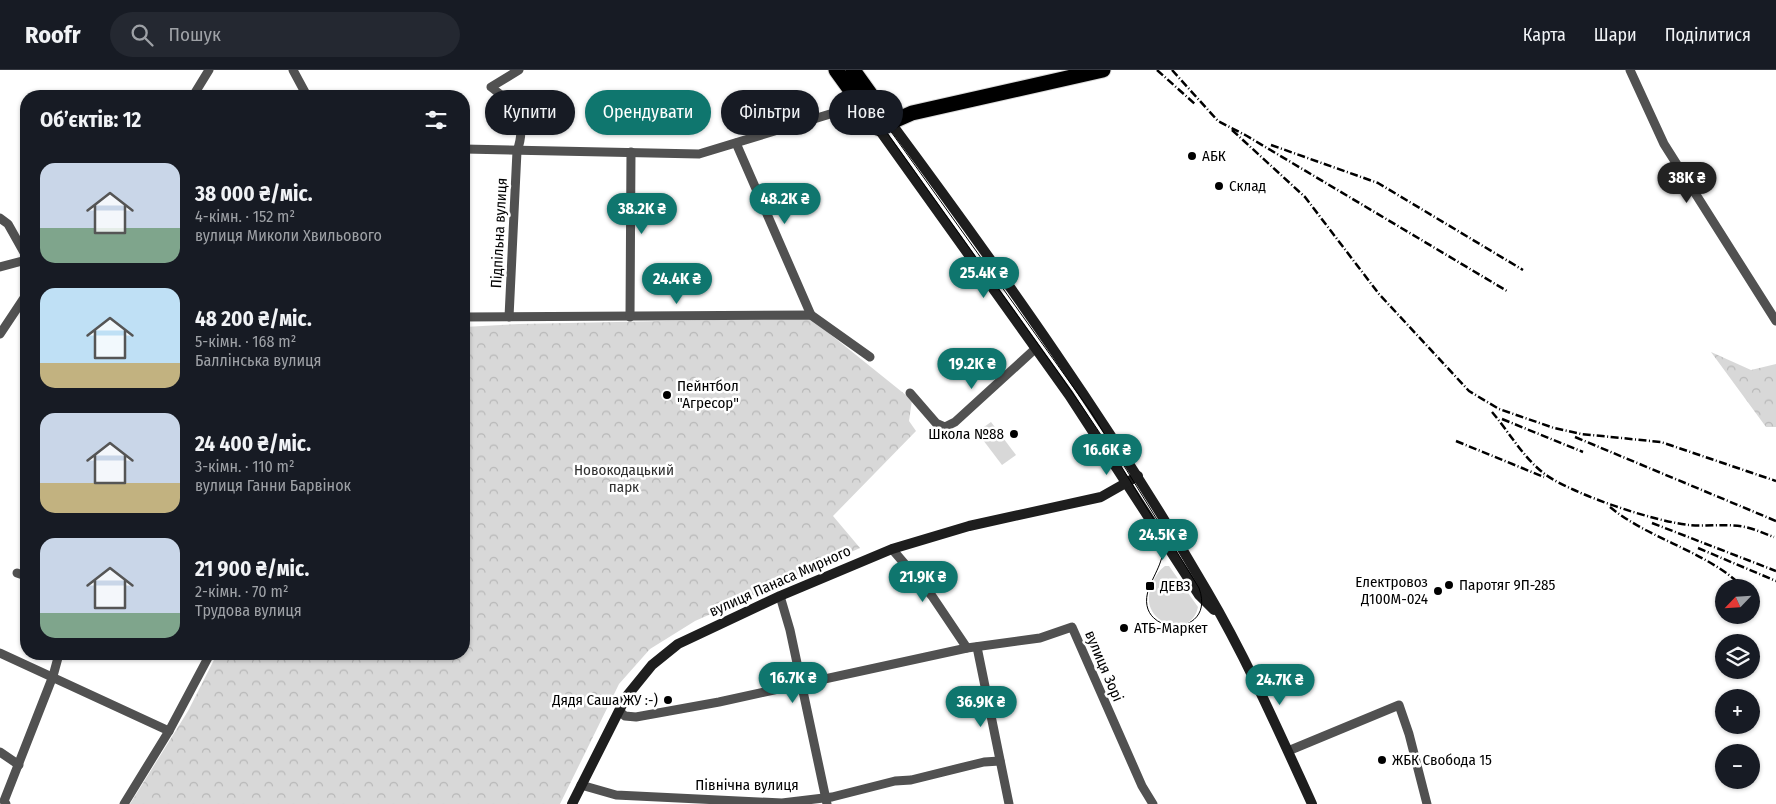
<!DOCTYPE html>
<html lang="uk">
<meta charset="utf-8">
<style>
:root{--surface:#171b24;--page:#242831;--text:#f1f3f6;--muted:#9ea1a6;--line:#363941;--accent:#0f766e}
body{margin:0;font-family:"Fira Sans Condensed",sans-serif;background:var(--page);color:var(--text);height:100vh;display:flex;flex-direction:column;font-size:19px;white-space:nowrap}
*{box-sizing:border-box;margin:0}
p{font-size:16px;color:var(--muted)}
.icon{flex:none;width:28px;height:28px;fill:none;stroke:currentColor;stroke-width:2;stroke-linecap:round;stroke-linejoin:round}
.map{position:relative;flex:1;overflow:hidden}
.details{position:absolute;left:20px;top:20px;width:450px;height:570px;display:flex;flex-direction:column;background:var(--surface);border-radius:20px;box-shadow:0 1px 4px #0004}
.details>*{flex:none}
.top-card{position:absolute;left:485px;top:20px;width:475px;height:45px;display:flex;gap:10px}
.needle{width:32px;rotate:245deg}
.tools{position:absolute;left:1715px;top:509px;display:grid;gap:10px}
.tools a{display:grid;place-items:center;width:45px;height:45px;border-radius:50%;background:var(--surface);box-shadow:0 1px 4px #0004;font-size:25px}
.price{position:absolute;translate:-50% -42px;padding:0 11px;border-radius:18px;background:var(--accent);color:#fff;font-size:16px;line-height:32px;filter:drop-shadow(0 1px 2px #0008)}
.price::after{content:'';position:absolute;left:50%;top:30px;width:15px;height:11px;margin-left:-8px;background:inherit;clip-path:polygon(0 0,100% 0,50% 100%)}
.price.on{background:#222;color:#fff}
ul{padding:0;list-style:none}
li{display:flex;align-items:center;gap:15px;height:125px;padding:0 20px}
li span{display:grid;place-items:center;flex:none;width:140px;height:100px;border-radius:15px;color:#555}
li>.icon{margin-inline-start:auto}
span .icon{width:60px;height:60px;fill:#fffc;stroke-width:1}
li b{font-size:21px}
h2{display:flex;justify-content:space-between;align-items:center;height:60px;padding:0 20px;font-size:21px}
.tag{padding:0 18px;border-radius:22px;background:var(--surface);box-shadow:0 1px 4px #0004;font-size:18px;line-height:45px}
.tag.on{background:var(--accent);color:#fff}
header{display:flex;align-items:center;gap:30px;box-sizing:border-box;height:70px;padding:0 25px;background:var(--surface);border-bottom:1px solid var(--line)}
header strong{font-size:24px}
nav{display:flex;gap:28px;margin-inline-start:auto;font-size:18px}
.search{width:350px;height:45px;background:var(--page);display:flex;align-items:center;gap:12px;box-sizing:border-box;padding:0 18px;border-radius:28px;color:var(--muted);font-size:19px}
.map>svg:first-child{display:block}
</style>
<header>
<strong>Roofr</strong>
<div class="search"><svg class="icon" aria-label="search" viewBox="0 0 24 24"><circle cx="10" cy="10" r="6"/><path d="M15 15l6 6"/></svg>Пошук</div>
<nav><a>Карта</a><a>Шари</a><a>Поділитися</a></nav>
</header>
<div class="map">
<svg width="1776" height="734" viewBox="0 0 1776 734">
<defs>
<pattern id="forest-crowns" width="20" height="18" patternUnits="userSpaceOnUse" patternTransform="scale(1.25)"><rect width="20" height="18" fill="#d8d8d8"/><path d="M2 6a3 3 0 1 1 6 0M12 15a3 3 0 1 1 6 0" fill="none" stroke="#b8b8b8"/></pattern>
</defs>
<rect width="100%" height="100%" fill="#fff"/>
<g fill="#d8d8d8">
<polygon points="991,352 1016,385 1002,395 977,362"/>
<path d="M1165,496H1169L1198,537C1192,571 1135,553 1152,515C1155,507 1158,501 1165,496Z"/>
</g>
<g fill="url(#forest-crowns)">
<polygon points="810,248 912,330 909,351 916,361 833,446 860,478 695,551 650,579 619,614 560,734 130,734 188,641 217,584 464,584 464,257 519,254"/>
<polygon points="1711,282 1751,300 1776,294 1776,357 1766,357"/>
</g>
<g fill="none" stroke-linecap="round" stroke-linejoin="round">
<defs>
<g id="highway">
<polyline points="836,0 878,58 912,43 1103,0"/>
<polyline points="853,0 891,53"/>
</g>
</defs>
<use href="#highway" stroke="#dbdbdb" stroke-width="17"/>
<g stroke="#515151" stroke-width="9">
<polyline points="293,0 307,26"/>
<polyline points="1630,0 1664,74 1776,251"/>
<polyline points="193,26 209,0"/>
<polyline points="736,73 811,245"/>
<polyline points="464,79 699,84 863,34"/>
<polyline points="0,148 8,154 26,186"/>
<polyline points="0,197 26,190"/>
<polyline points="464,247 811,245 870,287"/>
<path d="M509,247L517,81C528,52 514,34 491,17L519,0"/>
<polyline points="630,247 631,82"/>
<polyline points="0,264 26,225"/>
<polyline points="910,323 936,353 945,357 955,352 1035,279"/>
<polyline points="892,479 932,526 967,578"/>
<polyline points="17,503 26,506"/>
<polyline points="780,526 790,560 827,734"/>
<polyline points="977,577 1009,734"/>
<polyline points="0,583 169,661"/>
<polyline points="619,641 625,646 636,647 719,632 967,578 1040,568 1072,557 1142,716 1153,734"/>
<polyline points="1288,681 1399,635 1409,664 1427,734"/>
<polyline points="0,682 19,695"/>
<polyline points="581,715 616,725 782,733 832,727 895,711 911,710 984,692 1000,691"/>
<polyline points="6,734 4,731 53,606 59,584"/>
<polyline points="124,734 169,661 210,584"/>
</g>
<g stroke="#1e1e1e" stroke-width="10">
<path d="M891,53C1003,204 1112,358 1207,521C1247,589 1279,662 1312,734"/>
<polyline points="878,58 1069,325 1199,525 1214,540"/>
<polyline points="572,734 626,627 652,595 678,574 780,526 892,479 969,456 1101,427 1138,406"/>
</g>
<use href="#highway" stroke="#000" stroke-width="15"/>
<path stroke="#000" stroke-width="1" d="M842,0C915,102 987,203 1060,305C1087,343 1113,382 1137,422C1145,437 1158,452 1162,468C1167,487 1155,502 1149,518C1131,567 1218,570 1199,518L1091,342L847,0"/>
<g stroke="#000" stroke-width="2.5" stroke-dasharray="8 2.5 1 2.5" stroke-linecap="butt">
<polyline points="1157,0 1196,35"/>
<polyline points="1172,0 1218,51 1247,66 1507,221"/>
<polyline points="1232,60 1305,127 1379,224 1469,321 1499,339 1554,358 1581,364 1661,372 1776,411"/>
<polyline points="1271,75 1378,113 1523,200"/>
<path d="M1492,342C1509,362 1524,389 1546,405C1575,425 1653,451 1689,455C1707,457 1727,453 1745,457C1755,459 1765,464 1774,467"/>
<polyline points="1502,349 1583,382"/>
<polyline points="1575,367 1776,451"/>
<polyline points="1456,371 1544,407"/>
<path d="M1610,437C1650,470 1707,481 1744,518"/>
<polyline points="1652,453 1776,501"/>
<polyline points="1698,478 1776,511"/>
<polyline points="1751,526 1758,533"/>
</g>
</g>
<g fill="#000" stroke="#fff" stroke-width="2">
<circle cx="1192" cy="86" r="5"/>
<circle cx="1219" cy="116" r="5"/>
<circle cx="667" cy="325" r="5"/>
<circle cx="1014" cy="364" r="5"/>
<circle cx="1449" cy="515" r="5"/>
<rect x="1145" y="511" width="10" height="10" rx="2.5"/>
<circle cx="1438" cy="521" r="5"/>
<circle cx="1124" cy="558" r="5"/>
<circle cx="668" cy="630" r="5"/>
<circle cx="1382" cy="690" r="5"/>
</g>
<g text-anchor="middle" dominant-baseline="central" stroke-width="5" stroke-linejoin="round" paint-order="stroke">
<g font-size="15" fill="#000" stroke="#fff" text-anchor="start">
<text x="1202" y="86">АБК</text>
<text x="1229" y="116">Склад</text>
<text x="677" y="316">Пейнтбол<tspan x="677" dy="17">"Агресор"</tspan></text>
<text x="1004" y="364" text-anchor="end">Школа №88</text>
<text x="1428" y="512" text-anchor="end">Електровоз<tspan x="1428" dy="17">Д100М-024</tspan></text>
<text x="1459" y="515">Паротяг 9П-285</text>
<text x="1160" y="516">ДЕВЗ</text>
<text x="1134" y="558">АТБ-Маркет</text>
<text x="658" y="630" text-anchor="end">Дядя Саша ЖУ :-)</text>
<text x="1392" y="690">ЖБК Свобода 15</text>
</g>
<g font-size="15" fill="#000" stroke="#fff">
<text transform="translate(499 163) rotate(-87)">Підпільна вулиця</text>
<text transform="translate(780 511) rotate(-24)">вулиця Панаса Мирного</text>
<text transform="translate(1104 596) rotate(67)">вулиця Зорі</text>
<text x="747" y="715">Північна вулиця</text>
</g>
<g font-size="15" fill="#2f2f2f" stroke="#fff">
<text x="624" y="400">Новокодацький<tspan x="624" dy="17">парк</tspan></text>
</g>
</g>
</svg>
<div class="tools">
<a><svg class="needle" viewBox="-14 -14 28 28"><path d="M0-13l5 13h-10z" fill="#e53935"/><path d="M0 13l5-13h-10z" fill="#9ea1a6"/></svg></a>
<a><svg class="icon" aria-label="layers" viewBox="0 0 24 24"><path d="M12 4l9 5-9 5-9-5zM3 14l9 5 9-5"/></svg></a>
<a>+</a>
<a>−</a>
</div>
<b class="price on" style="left:1687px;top:134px">38K ₴</b>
<b class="price" style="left:785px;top:155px">48.2K ₴</b>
<b class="price" style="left:642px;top:165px">38.2K ₴</b>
<b class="price" style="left:984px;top:229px">25.4K ₴</b>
<b class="price" style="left:677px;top:235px">24.4K ₴</b>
<b class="price" style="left:972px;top:320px">19.2K ₴</b>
<b class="price" style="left:1107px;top:406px">16.6K ₴</b>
<b class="price" style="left:1163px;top:491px">24.5K ₴</b>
<b class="price" style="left:923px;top:533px">21.9K ₴</b>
<b class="price" style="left:793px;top:634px">16.7K ₴</b>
<b class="price" style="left:1280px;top:636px">24.7K ₴</b>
<b class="price" style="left:981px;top:658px">36.9K ₴</b>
<div class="top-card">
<a class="tag">Купити</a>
<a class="tag on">Орендувати</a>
<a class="tag">Фільтри</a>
<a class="tag">Нове</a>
</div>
<section class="details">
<h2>Об’єктів: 12<svg class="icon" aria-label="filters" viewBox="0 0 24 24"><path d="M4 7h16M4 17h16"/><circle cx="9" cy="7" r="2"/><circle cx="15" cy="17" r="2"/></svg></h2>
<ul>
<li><span style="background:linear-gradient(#c9d6e8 65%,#7fa58c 0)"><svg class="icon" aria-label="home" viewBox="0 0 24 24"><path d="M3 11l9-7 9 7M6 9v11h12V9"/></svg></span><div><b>38 000 ₴/міс.</b><p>4-кімн. · 152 m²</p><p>вулиця Миколи Хвильового</p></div></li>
<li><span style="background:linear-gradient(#bfe0f5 75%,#c2b280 0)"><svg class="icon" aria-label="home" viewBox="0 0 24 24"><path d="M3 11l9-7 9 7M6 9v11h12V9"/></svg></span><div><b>48 200 ₴/міс.</b><p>5-кімн. · 168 m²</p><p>Баллінська вулиця</p></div></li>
<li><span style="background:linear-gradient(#c9d6e8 70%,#c2b280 0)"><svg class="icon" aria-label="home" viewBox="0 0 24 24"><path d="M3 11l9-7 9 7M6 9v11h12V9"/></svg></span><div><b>24 400 ₴/міс.</b><p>3-кімн. · 110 m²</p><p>вулиця Ганни Барвінок</p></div></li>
<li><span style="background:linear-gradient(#c9d6e8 75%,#7fa58c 0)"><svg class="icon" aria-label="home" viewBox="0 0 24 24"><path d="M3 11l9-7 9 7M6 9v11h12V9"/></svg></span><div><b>21 900 ₴/міс.</b><p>2-кімн. · 70 m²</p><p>Трудова вулиця</p></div></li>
</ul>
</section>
</div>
